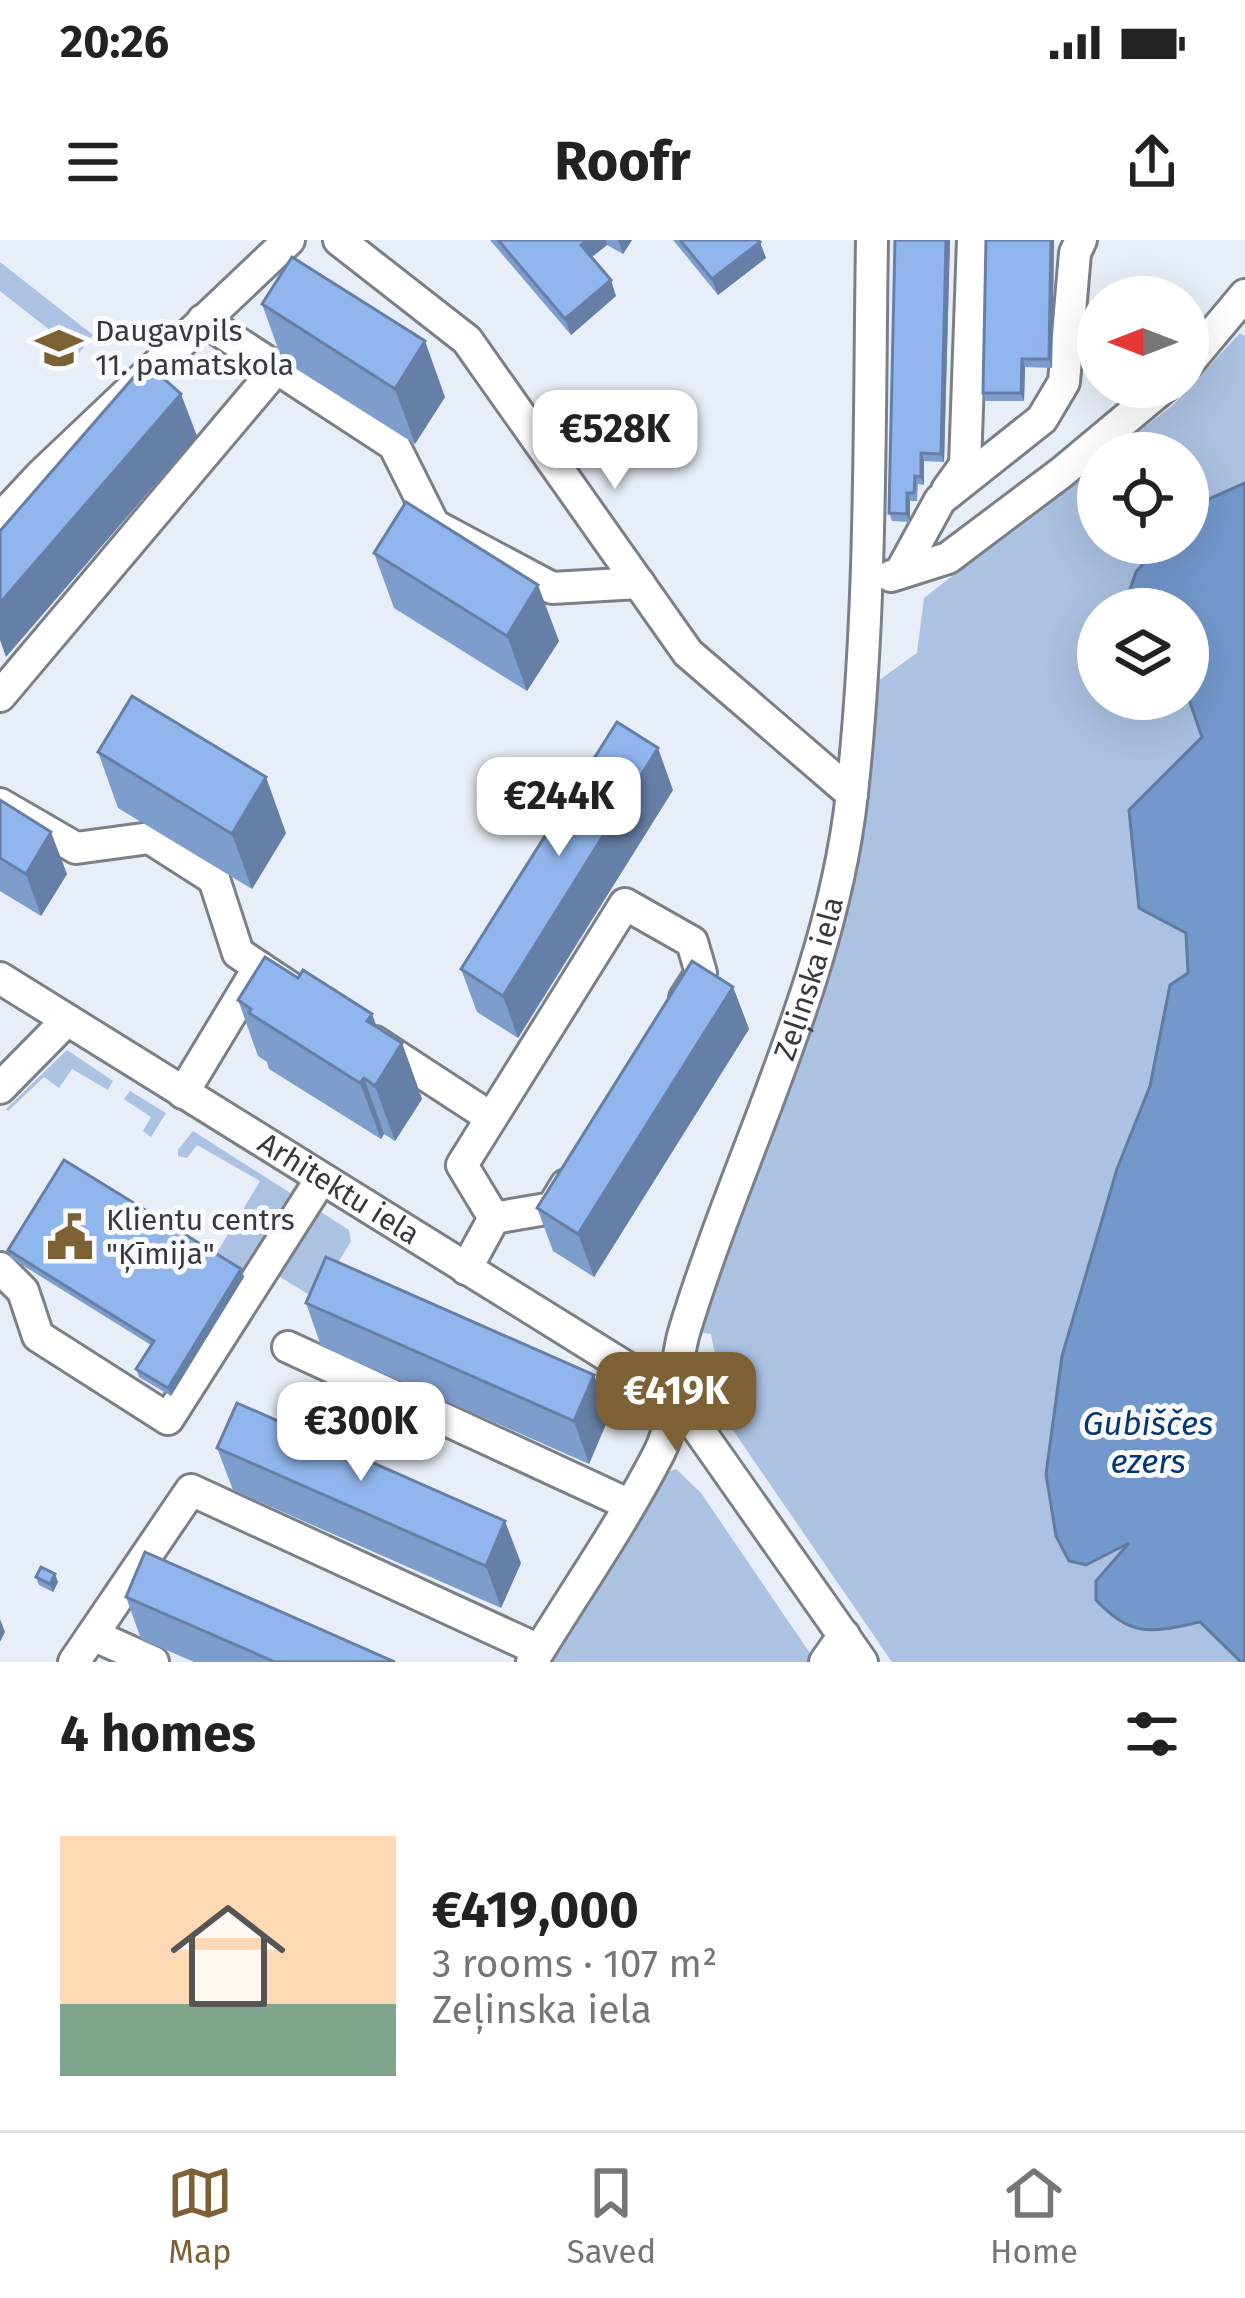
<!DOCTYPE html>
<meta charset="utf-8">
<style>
:root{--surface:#fff;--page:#f2f2f2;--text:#222;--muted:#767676;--line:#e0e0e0;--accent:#7d6134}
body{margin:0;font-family:"Fira Sans",sans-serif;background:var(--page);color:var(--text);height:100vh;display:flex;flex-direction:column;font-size:45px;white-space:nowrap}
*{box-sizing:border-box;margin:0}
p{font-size:39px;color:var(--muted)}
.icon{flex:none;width:66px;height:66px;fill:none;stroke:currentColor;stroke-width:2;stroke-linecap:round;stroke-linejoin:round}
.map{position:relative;height:1422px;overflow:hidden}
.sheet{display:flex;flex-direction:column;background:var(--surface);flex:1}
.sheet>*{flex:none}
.needle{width:78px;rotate:270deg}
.fabs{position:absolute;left:1077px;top:36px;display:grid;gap:24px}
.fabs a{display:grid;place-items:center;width:132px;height:132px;border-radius:50%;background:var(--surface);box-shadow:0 12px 48px #0002;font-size:60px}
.price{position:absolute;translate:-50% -102px;padding:0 27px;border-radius:24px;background:#fff;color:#222;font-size:39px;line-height:78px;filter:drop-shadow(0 3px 6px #0008)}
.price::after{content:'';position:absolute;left:50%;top:72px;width:36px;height:27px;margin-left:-18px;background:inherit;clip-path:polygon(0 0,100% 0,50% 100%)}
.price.active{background:var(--accent);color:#fff}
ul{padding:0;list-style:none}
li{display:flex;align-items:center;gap:36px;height:300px;padding:0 60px}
li span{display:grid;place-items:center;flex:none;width:336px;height:240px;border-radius:0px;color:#555}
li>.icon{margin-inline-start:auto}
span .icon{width:144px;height:144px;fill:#fffc;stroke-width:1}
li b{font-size:51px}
h2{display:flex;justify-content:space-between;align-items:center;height:144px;padding:0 60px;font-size:51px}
.status{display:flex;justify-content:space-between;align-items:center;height:84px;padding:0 60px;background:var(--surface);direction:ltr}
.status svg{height:33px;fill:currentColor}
header{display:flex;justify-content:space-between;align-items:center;height:156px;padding:0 60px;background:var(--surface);font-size:54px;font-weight:700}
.menu{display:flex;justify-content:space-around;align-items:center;height:168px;border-top:3px solid var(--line);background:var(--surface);font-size:33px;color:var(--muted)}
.menu a{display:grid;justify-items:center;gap:6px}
.menu .active{color:var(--accent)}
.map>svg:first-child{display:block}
</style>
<div class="status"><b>20:26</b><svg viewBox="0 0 49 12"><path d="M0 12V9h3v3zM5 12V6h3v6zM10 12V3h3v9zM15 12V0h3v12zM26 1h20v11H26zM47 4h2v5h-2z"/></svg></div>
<header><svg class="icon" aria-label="menu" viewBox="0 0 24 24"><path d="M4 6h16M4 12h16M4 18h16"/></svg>Roofr<svg class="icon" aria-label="share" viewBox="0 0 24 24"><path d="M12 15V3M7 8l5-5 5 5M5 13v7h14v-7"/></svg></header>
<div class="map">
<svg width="1245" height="1422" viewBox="0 0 1245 1422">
<rect width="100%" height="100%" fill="#e8eef7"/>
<g fill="#abc2e3" fill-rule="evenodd">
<polygon points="0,22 93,95 79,113 0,51"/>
<path d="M1240,93L1245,96V684L1186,693L1188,734L1170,745L1245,1422H892L728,1183L711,1094L698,1092L790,838L875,443L917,413L924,358L1098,223V303H1188V213H1111L1173,165ZM1098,369H1188V459H1098Z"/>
<polygon points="67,810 113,841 108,850 72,829 59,848 44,837 8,871 6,869"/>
<polygon points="130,851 166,873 151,897 143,891 151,877 124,859"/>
<polygon points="193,891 295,956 250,1034 216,1014 260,941 197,905 187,918 178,916 178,910"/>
<polygon points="321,972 349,990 351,1001 316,1059 277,1035 314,973"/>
<polygon points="676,1229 701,1253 816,1422 548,1422 663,1234"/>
</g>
<path fill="#7398cc" stroke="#617ca1" stroke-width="3" d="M1245,243V1422H1241L1200,1382C1153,1392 1132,1399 1096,1360V1341L1129,1303L1086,1325L1069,1321L1056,1296L1046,1234L1062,1116L1117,929L1150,846L1170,745L1188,733L1186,693L1139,668L1129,570L1202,497L1188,457V369H1123L1136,332L1161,303H1188V271L1191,267Z"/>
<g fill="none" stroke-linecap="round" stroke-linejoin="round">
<defs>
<g id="minor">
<polyline points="339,0 467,100 688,413 852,554"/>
<polyline points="203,80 394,205 434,285 552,348 639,343"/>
<polyline points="1188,123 1245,55"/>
<polyline points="947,250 965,225 973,0"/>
<polyline points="0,279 41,235 289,0"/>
<polyline points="900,333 940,260 1042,179 1064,142 1075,13 1081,0"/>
<polyline points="891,336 948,318 1061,233 1164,147"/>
<polyline points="0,456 276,129"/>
<polyline points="0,564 76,608 150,598 214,639 238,713 289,747"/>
<path id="s1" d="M0,738L677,1159L862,1422"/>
<polyline points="375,802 490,877"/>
<polyline points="0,848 67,780"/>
<polyline points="183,853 259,727"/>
<polyline points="494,978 462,925 625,664 692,702 701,733 685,758"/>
<polyline points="0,1028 23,1051 38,1096 168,1179 321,939"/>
<polyline points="466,1029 494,978 552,968 566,945"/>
<polyline points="288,1107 628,1264"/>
<polyline points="93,1395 153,1422"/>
<polyline points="74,1422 191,1250 539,1410"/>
<path id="s2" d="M532,1422C574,1353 622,1285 659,1213C679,1173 672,1130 685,1089C739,912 832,740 852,553C872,370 869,184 872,0"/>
<polyline points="825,1422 844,1395"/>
</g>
</defs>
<use href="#minor" stroke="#7b8088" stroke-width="36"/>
<use href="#minor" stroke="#fff" stroke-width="30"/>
</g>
<g fill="#7d9dcc">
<polygon points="490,0 632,0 623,14 607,5 591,17 616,56 571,95"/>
<polygon points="673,0 758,0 766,18 718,55"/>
<polygon points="895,0 950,0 944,222 924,221 924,245 918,244 917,261 910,261 910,282 892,281 889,273"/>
<polygon points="986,0 1054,0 1052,128 1025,127 1024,161 986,161 983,153"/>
<polygon points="262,64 445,157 415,204 282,120"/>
<polygon points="374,313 559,401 527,451 394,368"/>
<polygon points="98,512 286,593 252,649 118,568"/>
<polygon points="673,550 518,798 477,772 461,729"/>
<polygon points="0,560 67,634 41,676 0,651"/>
<polygon points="298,738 402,803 422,859 395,901 384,894 381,899 269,829 267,822 258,816 238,760"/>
<polygon points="733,747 749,789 594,1037 553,1011 537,968"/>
<polygon points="8,1010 241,1029 244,1037 171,1156 139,1137 136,1129 151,1105 11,1018"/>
<polygon points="306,1063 594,1135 609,1177 589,1224 321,1106"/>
<polygon points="217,1208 521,1323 501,1368 233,1250"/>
<polygon points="36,1337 58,1342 53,1352 39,1345"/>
<polygon points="126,1357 395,1422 194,1422 141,1399"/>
</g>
<g fill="#667fa6">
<polygon points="588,0 606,0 607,5 587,21 581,5"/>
<polygon points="618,0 632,0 623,14"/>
<polygon points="946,0 950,0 944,222 941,214"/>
<polygon points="1051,0 1054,0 1052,128 1049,119"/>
<polygon points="760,2 766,18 718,55 712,39"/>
<polygon points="611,40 616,56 571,95 565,79"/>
<polygon points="425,101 445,157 415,204 395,149"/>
<polygon points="1022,119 1025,127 1024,161 1021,153"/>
<polygon points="181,154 197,196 6,417 0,400 0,363"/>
<polygon points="921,213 924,221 924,245 921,237"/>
<polygon points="907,253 910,261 910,282 907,274"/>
<polygon points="538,345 559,401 527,451 507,396"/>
<polygon points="658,508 673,550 518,798 503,756"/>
<polygon points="266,537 286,593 252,649 232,594"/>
<polygon points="51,592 67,634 41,676 26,634"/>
<polygon points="733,747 749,789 594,1037 578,994"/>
<polygon points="372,774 390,822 402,803 422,859 395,901 375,846 367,781"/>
<polygon points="364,838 384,894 381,899 360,843"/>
<polygon points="241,1029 244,1037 171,1156 168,1148"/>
<polygon points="594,1135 609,1177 589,1224 574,1181"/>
<polygon points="505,1281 521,1323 501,1368 486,1326"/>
<polygon points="55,1334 58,1342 53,1352 50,1344"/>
<polygon points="0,1379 5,1392 0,1402"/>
</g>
<g fill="#91b6ed" stroke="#667fa6" stroke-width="3">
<polygon points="498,0 588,0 581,5 611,40 565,79"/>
<polygon points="680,0 758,0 760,2 712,39"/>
<polygon points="895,0 946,0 941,214 921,213 921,237 915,236 914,253 907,253 907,274 889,273"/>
<polygon points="986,0 1051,0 1049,119 1022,119 1021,153 983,153"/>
<polygon points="292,17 425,101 395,149 262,64"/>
<polygon points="146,123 181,154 0,363 0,291"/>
<polygon points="406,262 538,345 507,396 374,313"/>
<polygon points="132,456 266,537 232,594 98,512"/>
<polygon points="617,482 658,508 503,756 461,729"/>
<polygon points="0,560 51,592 26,634 0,618"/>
<polygon points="265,717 298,738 303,730 372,774 367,781 402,803 375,846 364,838 360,843 249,773 251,769 238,760"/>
<polygon points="692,721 733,747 578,994 537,968"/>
<polygon points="64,920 241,1029 168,1148 136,1129 154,1101 8,1010"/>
<polygon points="326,1017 594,1135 574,1181 306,1063"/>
<polygon points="237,1163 505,1281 486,1326 217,1208"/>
<polygon points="145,1312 395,1422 275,1422 126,1357"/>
<polygon points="41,1327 55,1334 50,1344 36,1337"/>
</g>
<defs>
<symbol id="school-bare" viewBox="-9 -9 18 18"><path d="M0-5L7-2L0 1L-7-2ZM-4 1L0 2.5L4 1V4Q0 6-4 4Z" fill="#7d6134" stroke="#f9fbff" stroke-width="2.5" paint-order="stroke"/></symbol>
<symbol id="civic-bare" viewBox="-9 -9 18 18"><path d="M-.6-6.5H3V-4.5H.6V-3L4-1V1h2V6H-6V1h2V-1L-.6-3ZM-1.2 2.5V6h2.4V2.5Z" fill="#7d6134" stroke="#f9fbff" stroke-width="2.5" paint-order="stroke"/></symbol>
</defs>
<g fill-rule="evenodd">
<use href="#school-bare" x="26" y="75" width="66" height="66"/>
<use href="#civic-bare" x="37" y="964" width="66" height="66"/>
</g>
<g text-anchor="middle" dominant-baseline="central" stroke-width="10" stroke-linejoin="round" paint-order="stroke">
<g font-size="30" fill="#37393c" stroke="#f9fbff" text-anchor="start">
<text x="95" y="91">Daugavpils<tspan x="95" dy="34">11. pamatskola</tspan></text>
<text x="106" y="980">Klientu centrs<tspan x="106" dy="34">"Ķīmija"</tspan></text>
</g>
<g font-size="30" fill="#37393c" stroke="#f9fbff">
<text stroke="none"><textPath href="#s2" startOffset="744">Zeļinska iela</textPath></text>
<text stroke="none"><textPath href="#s1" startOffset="399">Arhitektu iela</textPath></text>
</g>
<g font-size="33" font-style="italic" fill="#053776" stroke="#f9fbff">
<text x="1148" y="1184">Gubiščes<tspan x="1148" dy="38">ezers</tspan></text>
</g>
</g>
</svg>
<div class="fabs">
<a><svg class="needle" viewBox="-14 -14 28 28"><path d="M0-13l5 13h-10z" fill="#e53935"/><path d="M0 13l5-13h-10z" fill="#767676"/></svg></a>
<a><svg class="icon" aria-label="locate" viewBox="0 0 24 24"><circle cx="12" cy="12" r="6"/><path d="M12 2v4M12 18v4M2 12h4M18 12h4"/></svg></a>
<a><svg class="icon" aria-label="layers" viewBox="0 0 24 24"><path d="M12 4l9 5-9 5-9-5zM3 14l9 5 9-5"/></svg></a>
</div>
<b class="price" style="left:615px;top:252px">€528K</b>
<b class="price" style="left:559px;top:619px">€244K</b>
<b class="price active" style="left:676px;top:1214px">€419K</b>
<b class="price" style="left:361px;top:1244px">€300K</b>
</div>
<section class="sheet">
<h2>4 homes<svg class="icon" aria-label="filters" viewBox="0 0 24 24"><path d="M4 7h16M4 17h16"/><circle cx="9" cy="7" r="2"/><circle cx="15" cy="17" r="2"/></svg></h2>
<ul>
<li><span style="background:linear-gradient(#ffd9b3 70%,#7fa58c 0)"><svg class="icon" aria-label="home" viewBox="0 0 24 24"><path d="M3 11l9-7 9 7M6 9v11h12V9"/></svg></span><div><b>€419,000</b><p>3 rooms · 107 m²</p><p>Zeļinska iela</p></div></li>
</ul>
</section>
<nav class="menu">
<a class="active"><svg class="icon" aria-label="map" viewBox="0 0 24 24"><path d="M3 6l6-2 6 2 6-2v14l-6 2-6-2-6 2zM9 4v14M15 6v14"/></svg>Map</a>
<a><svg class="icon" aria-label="saved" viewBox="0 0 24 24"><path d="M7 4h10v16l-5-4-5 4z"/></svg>Saved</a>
<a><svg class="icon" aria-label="home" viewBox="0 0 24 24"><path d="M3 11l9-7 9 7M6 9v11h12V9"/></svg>Home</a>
</nav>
